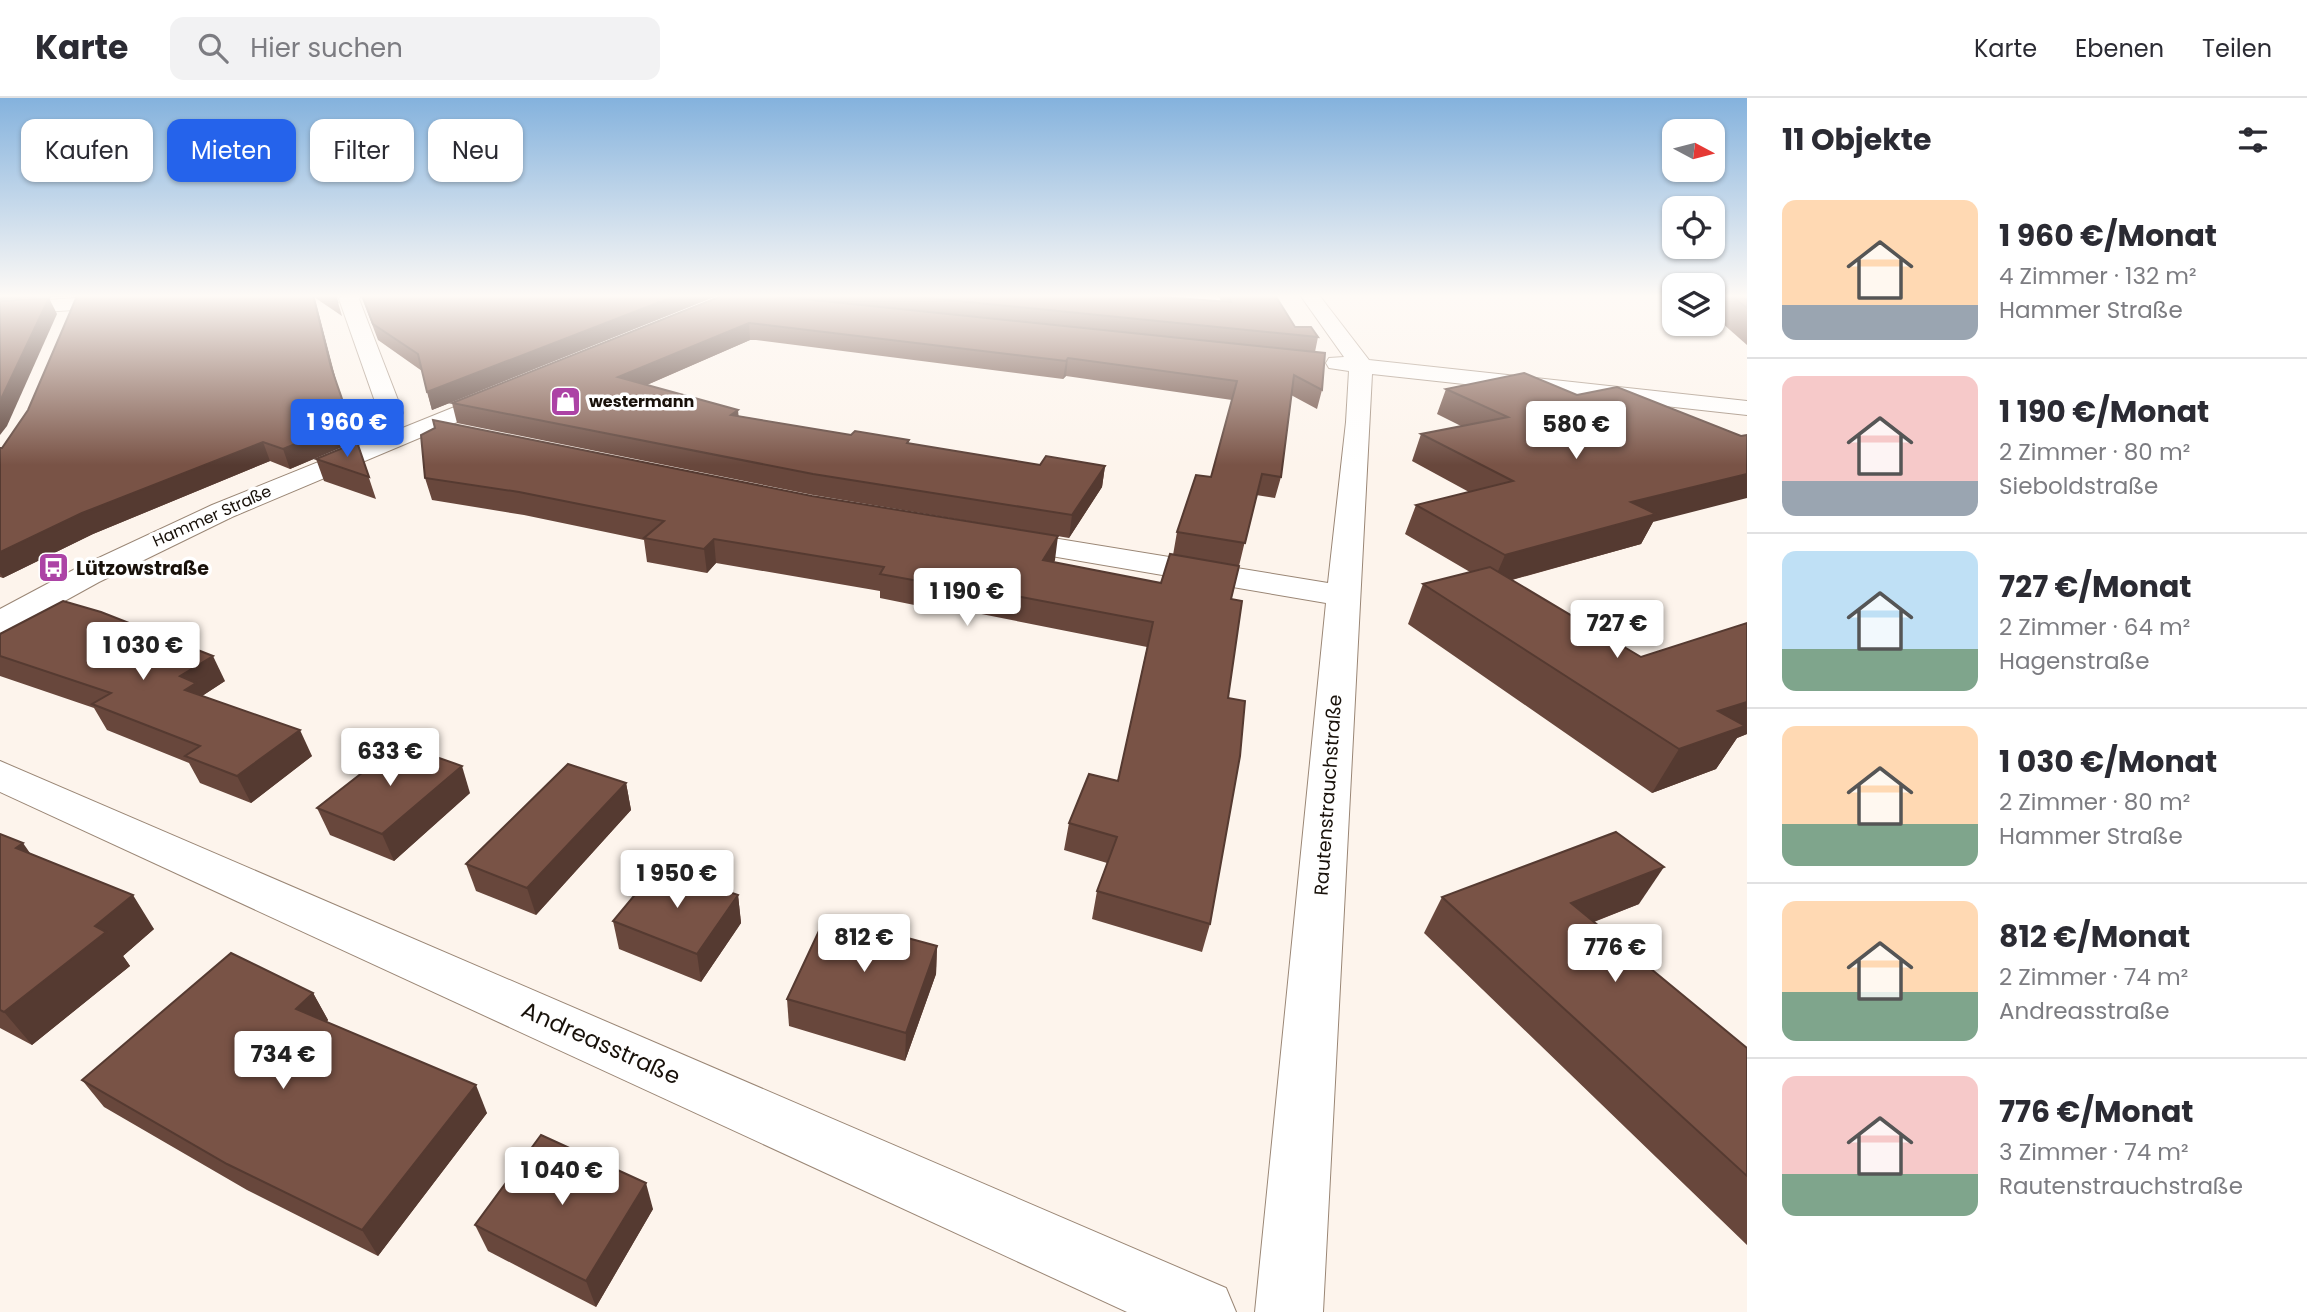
<!DOCTYPE html>
<html lang="de">
<meta charset="utf-8">
<style>
:root{--surface:#fff;--page:#f2f2f3;--text:#2b2b33;--muted:#7c7c81;--line:#e1e1e2;--accent:#2563eb}
body{margin:0;font-family:Poppins,sans-serif;background:var(--page);color:var(--text);height:100vh;display:flex;flex-direction:column;font-size:26px;white-space:nowrap}
*{box-sizing:border-box;margin:0}
p{font-size:23px;color:var(--muted)}
.icon{flex:none;width:38px;height:38px;fill:none;stroke:currentColor;stroke-width:2;stroke-linecap:round;stroke-linejoin:round}
.map{position:relative;flex:1;overflow:hidden}
.sheet{display:flex;flex-direction:column;background:var(--surface);width:560px}
.sheet>*{flex:none}
.guide{position:absolute;left:21px;top:21px;width:665px;height:63px;display:flex;gap:14px}
.needle{width:46px;rotate:97deg}
.buttons{position:absolute;left:1662px;top:21px;display:grid;gap:14px}
.buttons a{display:grid;place-items:center;width:63px;height:63px;border-radius:14px;background:var(--surface);box-shadow:0 2px 5px #0004;font-size:35px}
.price{position:absolute;translate:-50% -60px;padding:0 16px;border-radius:7px;background:#fff;color:#222;font-size:23px;line-height:46px;filter:drop-shadow(0 2px 4px #0008)}
.price::after{content:'';position:absolute;left:50%;top:42px;width:21px;height:16px;margin-left:-10px;background:inherit;clip-path:polygon(0 0,100% 0,50% 100%)}
.price.active{background:var(--accent);color:#fff}
ul{padding:0;list-style:none}
li{display:flex;align-items:center;gap:21px;height:175px;padding:0 35px}
li+li{border-top:2px solid var(--line)}
li span{display:grid;place-items:center;flex:none;width:196px;height:140px;border-radius:14px;color:#555}
li>.icon{margin-inline-start:auto}
span .icon{width:84px;height:84px;fill:#fffc;stroke-width:1}
li b{font-size:30px}
h2{display:flex;justify-content:space-between;align-items:center;height:84px;padding:0 35px;font-size:30px}
.tag{padding:0 24px;border-radius:14px;background:var(--surface);box-shadow:0 2px 5px #0004;font-size:24px;line-height:63px}
.tag.active{background:var(--accent);color:#fff}
header{display:flex;align-items:center;gap:42px;box-sizing:border-box;height:98px;padding:0 35px;background:var(--surface);border-bottom:2px solid var(--line)}
header strong{font-size:33px}
nav{display:flex;gap:38px;margin-inline-start:auto;font-size:24px}
.search{width:490px;height:63px;background:var(--page);display:flex;align-items:center;gap:18px;box-sizing:border-box;padding:0 24px;border-radius:14px;color:var(--muted);font-size:26px}
main{display:flex;flex:1;min-height:0}
.map>svg:first-child{display:block}
</style>
<header>
<strong>Karte</strong>
<div class="search"><svg class="icon" aria-label="search" viewBox="0 0 24 24"><circle cx="10" cy="10" r="6"/><path d="M15 15l6 6"/></svg>Hier suchen</div>
<nav><a>Karte</a><a>Ebenen</a><a>Teilen</a></nav>
</header>
<main>
<div class="map">
<svg width="1747" height="1214" viewBox="0 0 1747 1214">
<rect width="100%" height="100%" fill="#fdf4ec"/>
<g fill="none" stroke-linecap="round" stroke-linejoin="round">
<defs>
<g id="minor">
<polygon points="124,197 215,197 205,203 0,217 0,205"/>
<polygon points="342,197 361,197 359,201 403,315 400,320 391,322 382,320 379,315 339,201"/>
<polygon points="1300,197 1319,197 1369,262 1747,303 1747,317 1372,276 1323,1214 1255,1214 1326,505 1004,450 993,448 989,441 993,434 1004,432 1328,485 1346,324 1349,273 1329,270 1326,265 1329,260 1344,259"/>
<polygon points="0,663 1226,1190 1236,1214 1127,1214 0,694"/>
</g>
<polygon id="secondary" points="504,289 512,291 516,296 512,301 232,419 99,484 12,532 0,535 0,511 77,470 212,407"/>
</defs>
<use href="#minor" stroke="#9a8675" stroke-width="2"/>
<use href="#secondary" stroke="#9a8675" stroke-width="2"/>
<use href="#minor" fill="#fff" fill-rule="evenodd"/>
<use href="#secondary" fill="#fff" fill-rule="evenodd"/>
</g>
<g fill="#68473c">
<polygon points="97,197 339,197 337,201 342,218 314,199 336,283 356,343 290,371 270,363 93,436 3,480 0,479 0,350 2,350 28,312"/>
<polygon points="361,197 719,197 432,312 422,273 378,242"/>
<polygon points="724,197 777,197 785,198 785,197 1135,197 1221,203 1218,197 1275,197 1295,229 1318,239 1315,254 1322,292 1317,311 1291,297 1281,379 1275,400 1256,397 1239,468 1173,457 1177,434 1211,379 1232,302 1066,278 1063,281 756,242 750,242 647,287 739,318 851,337 909,346 1040,367 1105,368 1102,389 1069,440 813,397 457,325 452,305"/>
<polygon points="1713,197 1747,197 1747,247 1713,217"/>
<polygon points="1524,275 1653,424 1641,446 1512,482 1641,559 1747,525 1747,636 1737,640 1716,671 1652,695 1408,526 1423,486 1470,474 1405,436 1416,407 1469,394 1412,363 1421,336 1461,328 1437,316 1446,291"/>
<polygon points="357,344 376,401 324,383 316,361"/>
<polygon points="425,380 1055,462 1054,464 1231,501 1228,600 1210,826 1202,854 1092,821 1097,793 1107,765 1064,752 1069,725 1118,683 1147,549 941,508 939,512 880,500 880,493 716,465 707,475 647,464 644,442 524,417 432,402"/>
<polygon points="0,536 225,583 202,598 312,658 251,705 200,685 189,665 107,632 94,610 0,578"/>
<polygon points="626,685 631,712 536,817 476,793 466,766"/>
<polygon points="470,695 394,763 330,737 317,710"/>
<polygon points="0,736 30,756 154,831 123,858 130,868 32,947 0,930"/>
<polygon points="738,797 741,825 701,884 619,851 613,823"/>
<polygon points="1442,799 1639,806 1594,824 1747,950 1747,1147 1424,835"/>
<polygon points="937,848 936,876 905,963 789,928 787,901"/>
<polygon points="313,895 328,922 327,924 487,1015 378,1158 247,1092 104,1009 82,982"/>
<polygon points="653,1111 596,1209 488,1153 475,1127"/>
</g>
<g fill="#553a31">
<polygon points="0,197 88,197 0,202"/>
<polygon points="313,197 314,197 337,286 331,269"/>
<polygon points="678,197 719,197 432,312 427,294"/>
<polygon points="49,200 57,216 7,328 0,337 0,303"/>
<polygon points="749,225 750,242 621,298 618,279"/>
<polygon points="1068,260 1066,278 1063,281 1066,263"/>
<polygon points="738,312 740,332 731,317"/>
<polygon points="350,324 356,343 290,371 283,351"/>
<polygon points="263,344 270,363 93,436 3,480 0,475 0,454 82,415"/>
<polygon points="1105,368 1102,389 1069,440 1072,417"/>
<polygon points="1747,376 1747,400 1653,424 1641,446 1492,487 1505,457 1631,404"/>
<polygon points="1058,438 1055,462 1040,486 1043,462"/>
<polygon points="714,441 716,465 707,475 704,451"/>
<polygon points="942,484 941,508 939,512 940,487"/>
<polygon points="213,558 225,583 202,598 185,592 180,578"/>
<polygon points="1747,604 1747,636 1737,640 1716,671 1652,695 1679,651 1718,613"/>
<polygon points="300,632 312,658 251,705 237,678"/>
<polygon points="462,668 470,695 394,763 382,736"/>
<polygon points="626,685 631,712 536,817 527,790"/>
<polygon points="23,745 46,778 16,750"/>
<polygon points="1664,769 1639,806 1549,841 1571,805"/>
<polygon points="133,797 154,831 123,858 130,868 32,947 4,914 95,828"/>
<polygon points="738,797 741,825 701,884 697,856"/>
<polygon points="937,848 936,876 905,963 906,935"/>
<polygon points="313,895 328,922 311,939 296,911"/>
<polygon points="476,987 487,1015 378,1158 362,1132"/>
<polygon points="646,1085 653,1111 596,1209 586,1183"/>
</g>
<g fill="#795346" stroke="#553a31" stroke-width="2">
<polygon points="97,197 313,197 331,269 350,324 283,351 263,344 82,415 0,454 0,350 2,350 28,312 77,198"/>
<polygon points="328,197 335,197 337,203"/>
<polygon points="362,197 678,197 427,294 418,256 373,226"/>
<polygon points="724,197 765,197 1325,255 1322,292 1294,277 1281,379 1262,376 1245,445 1177,434 1196,377 1211,379 1237,283 1068,260 1066,263 749,225 618,279 738,312 731,317 851,337 855,333 909,342 907,345 1040,367 1046,358 1105,368 1072,417 813,376 452,305"/>
<polygon points="898,197 1135,197 1231,204 1228,197 1275,197 1295,229 1311,229 1318,239"/>
<polygon points="1730,197 1747,197 1747,210"/>
<polygon points="49,200 0,303 0,203"/>
<polygon points="1524,275 1577,297 1617,289 1741,338 1747,337 1747,376 1631,404 1656,416 1505,457 1416,407 1513,383 1421,336 1508,319 1446,291"/>
<polygon points="433,322 812,398 1058,438 1043,462 1161,485 1170,456 1239,468 1231,501 1242,503 1228,600 1245,603 1240,658 1210,826 1097,793 1117,739 1069,725 1089,676 1118,683 1153,524 942,484 940,487 880,476 884,469 714,441 704,451 644,440 664,423 519,394 425,380 421,337 435,330"/>
<polygon points="357,344 369,379 316,361"/>
<polygon points="1490,469 1641,559 1747,525 1747,604 1718,613 1745,628 1679,651 1423,486"/>
<polygon points="63,503 101,514 213,558 180,578 196,585 185,592 300,632 237,678 185,658 200,648 92,606 111,595 0,558 0,536"/>
<polygon points="399,646 462,668 382,736 317,710"/>
<polygon points="568,666 626,685 527,790 466,766"/>
<polygon points="1616,734 1664,769 1571,805 1747,950 1747,1078 1442,799"/>
<polygon points="0,736 23,745 16,750 133,797 95,828 106,834 4,914 0,912"/>
<polygon points="658,769 738,797 697,856 613,823"/>
<polygon points="826,818 937,848 906,935 787,901"/>
<polygon points="231,855 313,895 296,911 476,987 362,1132 227,1066 82,982"/>
<polygon points="541,1037 646,1085 586,1183 475,1127"/>
</g>
<linearGradient id="sky" x2="0" y2="1"><stop stop-color="#84b2dd"/><stop offset="0.54" stop-color="#fefaf6"/><stop offset="1" stop-color="#fefaf6" stop-opacity="0"/></linearGradient>
<rect width="1747" height="367" fill="url(#sky)"/>
<defs>
<symbol id="shop-square" viewBox="-11 -11 22 22"><rect x="-9" y="-9" width="18" height="18" rx="4" fill="#ac43a5" stroke="#fff"/><path d="M-5-2.5h2.3a2.7 3.5 0 0 1 5.4 0H5L5.5 6h-11ZM-1.5-2.5h3a1.5 2.3 0 0 0-3 0Z" fill="#fff"/></symbol>
<symbol id="bus-square" viewBox="-11 -11 22 22"><rect x="-9" y="-9" width="18" height="18" rx="4" fill="#ac43a5" stroke="#fff"/><path d="M-5-6H5V4H4V6H2V4H-2V6H-4V4H-5ZM-3.5-4V0h7V-4ZM-3.5 1.2v1.5H-2V1.2ZM2 1.2v1.5H3.5V1.2Z" fill="#fff"/></symbol>
</defs>
<g fill-rule="evenodd">
<use href="#shop-square" x="548" y="286" width="35" height="35"/>
<use href="#bus-square" x="36" y="452" width="35" height="35"/>
</g>
<g text-anchor="middle" dominant-baseline="central" stroke-width="7" stroke-linejoin="round" paint-order="stroke">
<g font-size="16" font-weight="bold" fill="#18110a" stroke="#fff" text-anchor="start">
<text x="589" y="303">westermann</text>
</g>
<g font-size="16" fill="#18110a" stroke="#fff">
<text transform="translate(212 418) rotate(-24)">Hammer Straße</text>
</g>
<g font-size="19" font-weight="bold" fill="#18110a" stroke="#fff" text-anchor="start">
<text x="76" y="470">Lützowstraße</text>
</g>
<g font-size="19" fill="#18110a" stroke="#fff">
<text transform="translate(1328 697) rotate(-86)">Rautenstrauchstraße</text>
</g>
<g font-size="23" fill="#18110a" stroke="#fff">
<text transform="translate(601 945) rotate(24)">Andreasstraße</text>
</g>
</g>
</svg>
<div class="buttons">
<a><svg class="needle" viewBox="-14 -14 28 28"><path d="M0-13l5 13h-10z" fill="#e53935"/><path d="M0 13l5-13h-10z" fill="#7c7c81"/></svg></a>
<a><svg class="icon" aria-label="locate" viewBox="0 0 24 24"><circle cx="12" cy="12" r="6"/><path d="M12 2v4M12 18v4M2 12h4M18 12h4"/></svg></a>
<a><svg class="icon" aria-label="layers" viewBox="0 0 24 24"><path d="M12 4l9 5-9 5-9-5zM3 14l9 5 9-5"/></svg></a>
</div>
<b class="price active" style="left:347px;top:361px">1 960 €</b>
<b class="price" style="left:1576px;top:363px">580 €</b>
<b class="price" style="left:967px;top:530px">1 190 €</b>
<b class="price" style="left:1617px;top:562px">727 €</b>
<b class="price" style="left:143px;top:584px">1 030 €</b>
<b class="price" style="left:390px;top:690px">633 €</b>
<b class="price" style="left:677px;top:812px">1 950 €</b>
<b class="price" style="left:864px;top:876px">812 €</b>
<b class="price" style="left:1615px;top:886px">776 €</b>
<b class="price" style="left:283px;top:993px">734 €</b>
<b class="price" style="left:562px;top:1109px">1 040 €</b>
<div class="guide">
<a class="tag">Kaufen</a>
<a class="tag active">Mieten</a>
<a class="tag">Filter</a>
<a class="tag">Neu</a>
</div>
</div>
<section class="sheet">
<h2>11 Objekte<svg class="icon" aria-label="filters" viewBox="0 0 24 24"><path d="M4 7h16M4 17h16"/><circle cx="9" cy="7" r="2"/><circle cx="15" cy="17" r="2"/></svg></h2>
<ul>
<li><span style="background:linear-gradient(#ffd9b3 75%,#9aa5b1 0)"><svg class="icon" aria-label="home" viewBox="0 0 24 24"><path d="M3 11l9-7 9 7M6 9v11h12V9"/></svg></span><div><b>1 960 €/Monat</b><p>4 Zimmer · 132 m²</p><p>Hammer Straße</p></div></li>
<li><span style="background:linear-gradient(#f6c9c9 75%,#9aa5b1 0)"><svg class="icon" aria-label="home" viewBox="0 0 24 24"><path d="M3 11l9-7 9 7M6 9v11h12V9"/></svg></span><div><b>1 190 €/Monat</b><p>2 Zimmer · 80 m²</p><p>Sieboldstraße</p></div></li>
<li><span style="background:linear-gradient(#bfe0f5 70%,#7fa58c 0)"><svg class="icon" aria-label="home" viewBox="0 0 24 24"><path d="M3 11l9-7 9 7M6 9v11h12V9"/></svg></span><div><b>727 €/Monat</b><p>2 Zimmer · 64 m²</p><p>Hagenstraße</p></div></li>
<li><span style="background:linear-gradient(#ffd9b3 70%,#7fa58c 0)"><svg class="icon" aria-label="home" viewBox="0 0 24 24"><path d="M3 11l9-7 9 7M6 9v11h12V9"/></svg></span><div><b>1 030 €/Monat</b><p>2 Zimmer · 80 m²</p><p>Hammer Straße</p></div></li>
<li><span style="background:linear-gradient(#ffd9b3 65%,#7fa58c 0)"><svg class="icon" aria-label="home" viewBox="0 0 24 24"><path d="M3 11l9-7 9 7M6 9v11h12V9"/></svg></span><div><b>812 €/Monat</b><p>2 Zimmer · 74 m²</p><p>Andreasstraße</p></div></li>
<li><span style="background:linear-gradient(#f6c9c9 70%,#7fa58c 0)"><svg class="icon" aria-label="home" viewBox="0 0 24 24"><path d="M3 11l9-7 9 7M6 9v11h12V9"/></svg></span><div><b>776 €/Monat</b><p>3 Zimmer · 74 m²</p><p>Rautenstrauchstraße</p></div></li>
</ul>
</section>
</main>
